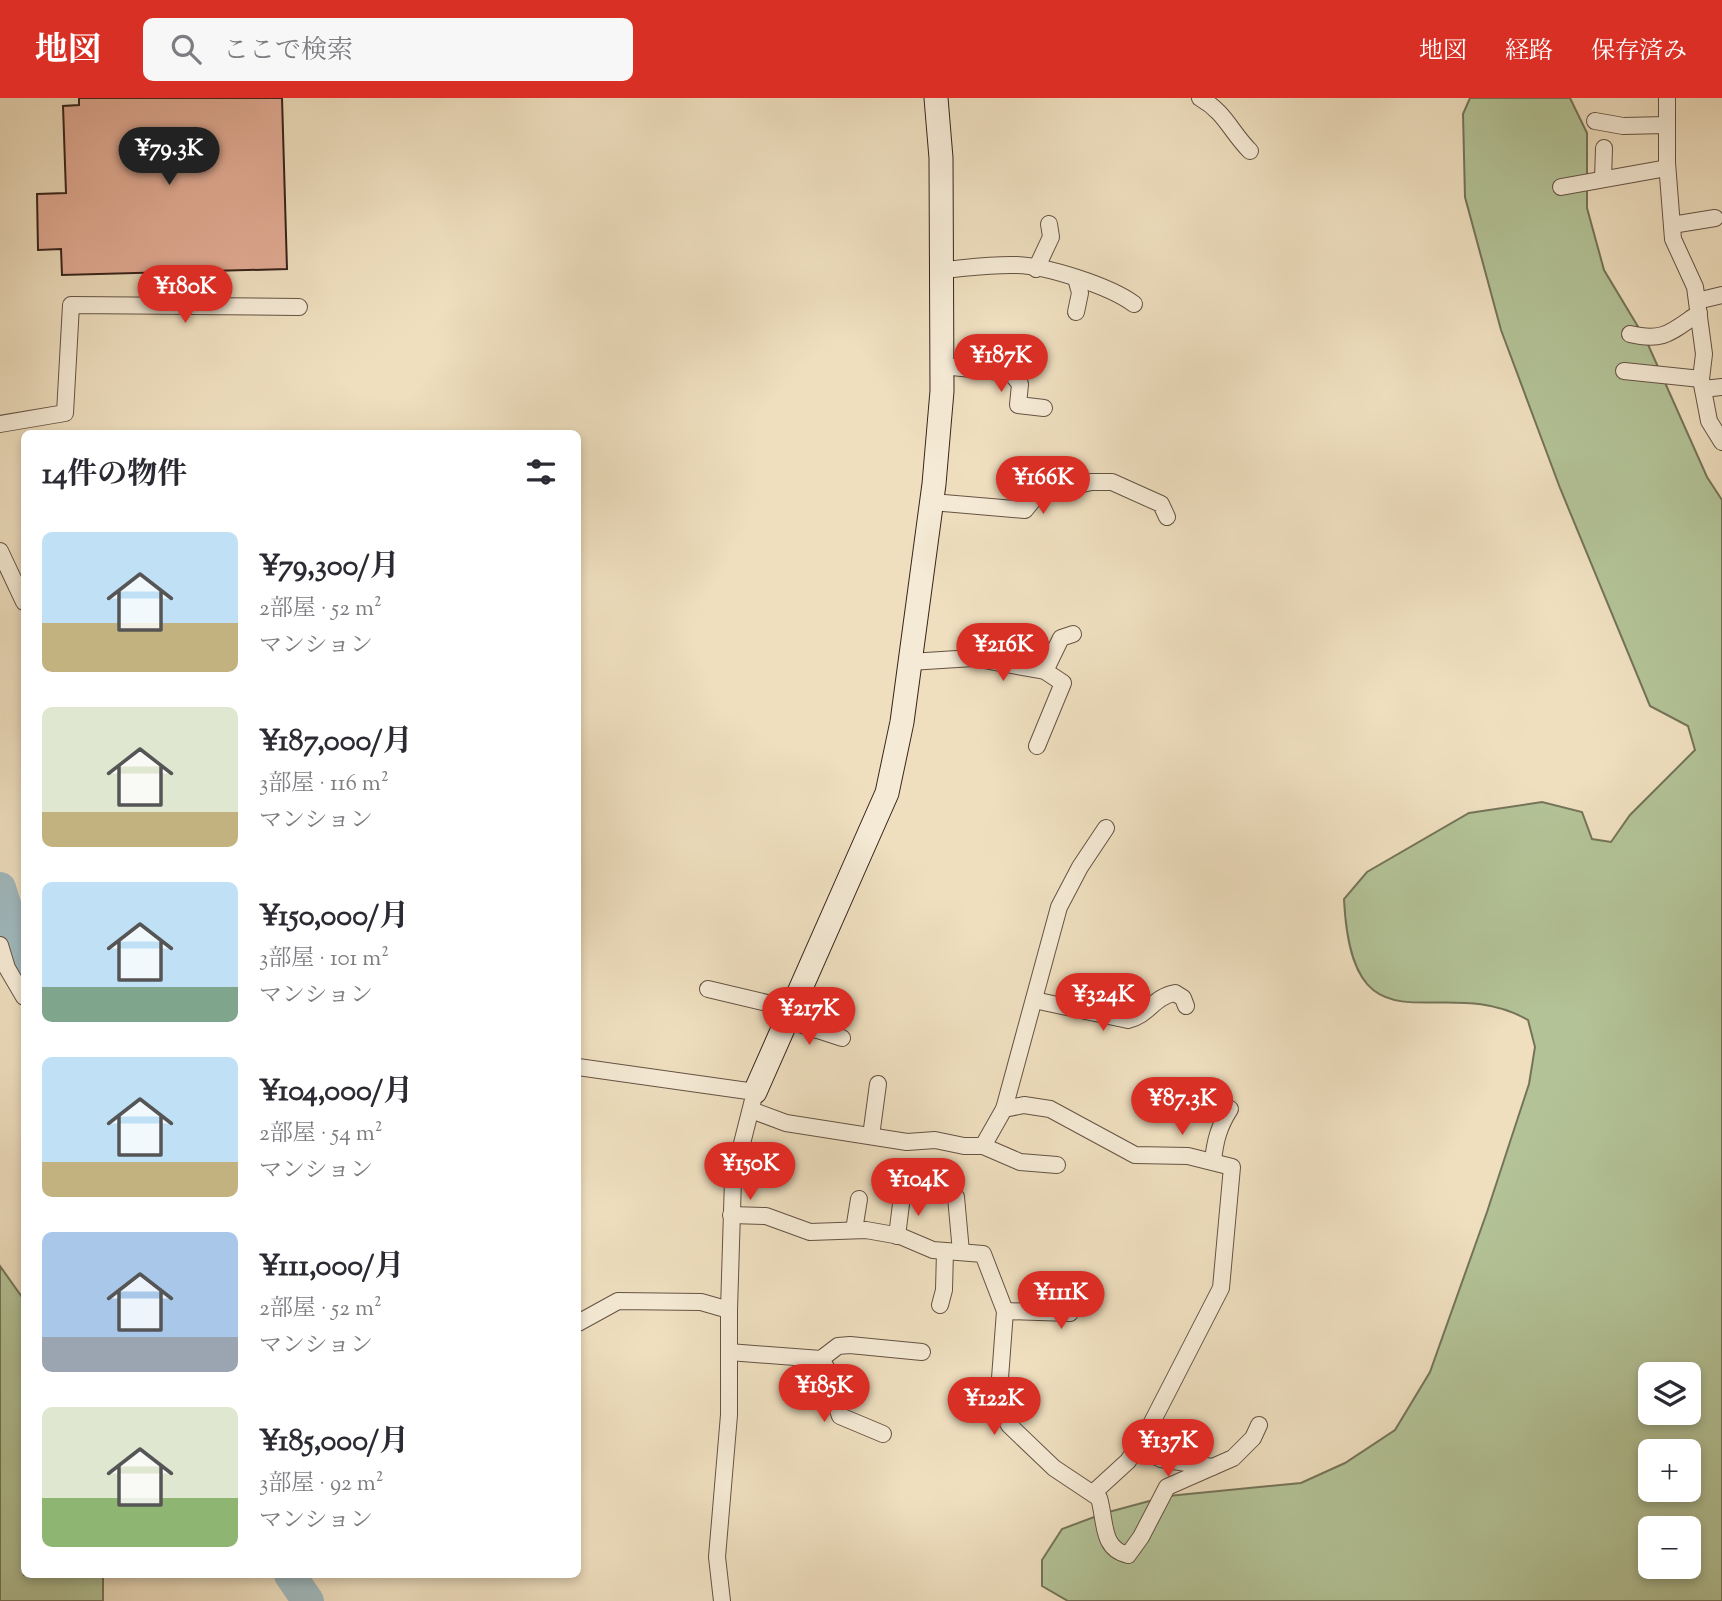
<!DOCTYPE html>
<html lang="ja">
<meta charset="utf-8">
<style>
:root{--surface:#fff;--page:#f7f7f7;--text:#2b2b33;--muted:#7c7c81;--accent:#d93025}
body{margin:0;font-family:"Sorts Mill Goudy","Noto Serif JP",serif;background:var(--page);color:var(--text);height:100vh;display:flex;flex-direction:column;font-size:26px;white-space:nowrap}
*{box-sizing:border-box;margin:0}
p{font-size:23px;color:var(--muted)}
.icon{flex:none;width:38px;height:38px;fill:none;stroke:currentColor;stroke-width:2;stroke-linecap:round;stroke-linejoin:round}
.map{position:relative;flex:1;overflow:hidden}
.sheet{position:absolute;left:21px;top:332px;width:560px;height:1148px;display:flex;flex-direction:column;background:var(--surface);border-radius:10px;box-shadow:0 4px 10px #0003}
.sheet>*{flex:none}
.buttons{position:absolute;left:1638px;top:1264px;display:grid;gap:14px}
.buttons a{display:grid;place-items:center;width:63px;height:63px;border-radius:10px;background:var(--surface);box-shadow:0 4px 10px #0003;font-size:35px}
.price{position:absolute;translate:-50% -60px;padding:0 16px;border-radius:24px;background:var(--accent);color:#fff;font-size:23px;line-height:46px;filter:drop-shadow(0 2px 4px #0008)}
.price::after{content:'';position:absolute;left:50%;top:42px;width:21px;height:16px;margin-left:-10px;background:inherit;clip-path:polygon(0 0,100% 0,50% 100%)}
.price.selected{background:#222;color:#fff}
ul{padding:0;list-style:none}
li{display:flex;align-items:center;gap:21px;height:175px;padding:0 21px}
li span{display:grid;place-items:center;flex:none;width:196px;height:140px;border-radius:10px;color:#555}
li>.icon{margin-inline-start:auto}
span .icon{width:84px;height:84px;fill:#fffc;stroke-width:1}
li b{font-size:30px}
h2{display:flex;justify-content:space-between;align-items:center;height:84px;padding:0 21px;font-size:30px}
header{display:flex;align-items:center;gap:42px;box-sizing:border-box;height:98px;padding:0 35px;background:var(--accent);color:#fff}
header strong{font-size:33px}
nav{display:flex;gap:38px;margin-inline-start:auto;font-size:24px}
.search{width:490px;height:63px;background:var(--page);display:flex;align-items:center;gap:18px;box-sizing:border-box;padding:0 24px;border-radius:10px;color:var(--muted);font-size:26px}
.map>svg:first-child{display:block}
</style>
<header>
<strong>地図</strong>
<div class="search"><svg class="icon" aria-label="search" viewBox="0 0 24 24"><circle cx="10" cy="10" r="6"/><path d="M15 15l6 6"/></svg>ここで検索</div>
<nav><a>地図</a><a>経路</a><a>保存済み</a></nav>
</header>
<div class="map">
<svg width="1722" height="1503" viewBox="0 0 1722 1503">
<rect width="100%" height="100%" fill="#efdfbf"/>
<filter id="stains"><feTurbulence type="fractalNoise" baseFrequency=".00286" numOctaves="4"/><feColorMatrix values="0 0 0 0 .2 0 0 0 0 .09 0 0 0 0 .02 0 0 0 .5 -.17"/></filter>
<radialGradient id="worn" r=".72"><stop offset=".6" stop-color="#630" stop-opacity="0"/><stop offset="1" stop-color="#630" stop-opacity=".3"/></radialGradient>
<g fill="#b3c397" stroke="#757459" stroke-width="2" fill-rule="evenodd">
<path d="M1470,0H1570L1587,35V110L1604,172L1646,242L1707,379L1722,402V1503H1068L1042,1488V1462L1062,1431L1105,1415L1168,1398L1301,1385L1345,1365L1395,1332L1430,1274L1487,1114L1529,986L1535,949L1528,922C1440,871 1352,965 1344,801L1367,774L1469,715L1542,704L1582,714L1592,741L1611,744L1630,717L1695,652L1688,628L1650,608L1560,390L1501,232L1465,99L1463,16ZM1650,1276H1689V1314H1650ZM1650,1353H1689V1391H1650ZM1650,1430H1689V1468H1650Z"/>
<polygon points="0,1168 24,1202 24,1477 103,1477 103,1503 0,1503"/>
</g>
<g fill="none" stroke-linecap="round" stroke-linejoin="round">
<g stroke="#a0b9be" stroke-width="32">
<polyline points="0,790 24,867"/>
<polyline points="290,1477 308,1503"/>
</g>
</g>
<polygon fill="#e2ac95" stroke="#37241b" stroke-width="2" points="79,0 282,0 287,171 62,177 61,151 38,152 37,96 66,95 63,8 79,7"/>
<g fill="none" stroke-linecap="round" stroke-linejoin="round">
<defs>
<g id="street">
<path d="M1200,0C1225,14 1231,34 1250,53"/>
<polyline points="1667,0 1667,65 1673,141 1695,189 1704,256 1701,281 1709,323 1722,344"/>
<polyline points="1595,23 1623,28 1667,27"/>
<polyline points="1603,81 1604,50"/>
<polyline points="1561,89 1667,70"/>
<polyline points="1672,127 1715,120"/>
<polyline points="1036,171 1051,139 1049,126"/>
<path d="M942,172C966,170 992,166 1017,167C1047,168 1110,188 1134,206"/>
<polyline points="1076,180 1080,195 1076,214"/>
<polyline points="1697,203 1722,197"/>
<path d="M1630,236C1664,244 1671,234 1699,215"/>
<polyline points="942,268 1011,275 1020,286 1018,307 1044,310"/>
<polyline points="1624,273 1701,281"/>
<polyline points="1703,291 1722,289"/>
<polyline points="0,326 65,315 71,207 299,209"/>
<polyline points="932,404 1025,412 1037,397 1091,384 1112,384 1161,406 1167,419"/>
<polyline points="0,453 24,504"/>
<polyline points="910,564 973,560 1045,573 1063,585 1037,648"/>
<polyline points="1045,573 1061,540 1073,536"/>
<polyline points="0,847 7,870 24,899"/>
<polyline points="708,891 792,911"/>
<path d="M1034,902L1128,922C1149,917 1153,899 1175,895L1183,900L1186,908"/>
<polyline points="787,922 842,940"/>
<polyline points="817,932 826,906"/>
<polyline points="578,969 755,994 733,1081 729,1212 729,1317 717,1459 722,1503"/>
<polyline points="1004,1011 1059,809 1080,769 1106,730"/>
<polyline points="751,1012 786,1025 907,1044 935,1042 964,1048 983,1048 1004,1011 1024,1007 1050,1011 1135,1057 1188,1058 1232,1069 1221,1190 1147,1334 1128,1363 1093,1395"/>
<polyline points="871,1038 878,986"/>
<polyline points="983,1048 1020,1064 1057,1067"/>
<path d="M1213,1063C1215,1043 1219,1028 1230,1011"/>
<polyline points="956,1099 961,1154"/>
<path d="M731,1117L766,1118L810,1134L866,1132L900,1138L933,1152L983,1156L1005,1213L998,1307L1009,1327L1054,1370L1099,1400C1106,1424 1101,1451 1128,1457L1141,1439L1167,1389L1233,1360L1253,1340L1259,1327"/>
<polyline points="854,1132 859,1101"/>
<polyline points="897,1138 902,1098"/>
<polyline points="940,1207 944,1192 945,1153"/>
<polyline points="1005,1213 1070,1215 1074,1187 1078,1184"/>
<polyline points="578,1225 618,1203 701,1204 729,1212"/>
<polyline points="729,1254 821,1261 838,1248 850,1247 922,1254"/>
<path d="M821,1261C835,1281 831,1295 840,1318L883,1336"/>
<polyline points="1137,1349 1161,1361 1212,1369"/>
</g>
<polyline id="secondary" points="755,994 887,695 902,624 934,386 942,293 941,60 936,0"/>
</defs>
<use href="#street" stroke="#655344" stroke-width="18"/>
<use href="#secondary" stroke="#37241b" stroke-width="25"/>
<use href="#street" stroke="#f5ead5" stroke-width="16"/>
<use href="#secondary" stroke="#f5ead5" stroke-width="23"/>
</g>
<rect width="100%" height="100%" filter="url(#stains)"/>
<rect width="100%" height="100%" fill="url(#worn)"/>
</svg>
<div class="buttons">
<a><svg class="icon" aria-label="layers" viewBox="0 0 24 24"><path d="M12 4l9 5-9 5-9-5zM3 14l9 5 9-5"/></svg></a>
<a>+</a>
<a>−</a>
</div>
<b class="price selected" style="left:169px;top:89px">¥79.3K</b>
<b class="price" style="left:185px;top:227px">¥180K</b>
<b class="price" style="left:1001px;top:296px">¥187K</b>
<b class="price" style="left:1043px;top:418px">¥166K</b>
<b class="price" style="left:1003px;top:585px">¥216K</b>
<b class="price" style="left:1103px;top:935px">¥324K</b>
<b class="price" style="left:809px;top:949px">¥217K</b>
<b class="price" style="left:1182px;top:1039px">¥87.3K</b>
<b class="price" style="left:750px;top:1104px">¥150K</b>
<b class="price" style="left:918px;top:1120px">¥104K</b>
<b class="price" style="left:1061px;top:1233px">¥111K</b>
<b class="price" style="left:824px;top:1326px">¥185K</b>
<b class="price" style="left:994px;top:1339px">¥122K</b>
<b class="price" style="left:1168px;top:1381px">¥137K</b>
<section class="sheet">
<h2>14件の物件<svg class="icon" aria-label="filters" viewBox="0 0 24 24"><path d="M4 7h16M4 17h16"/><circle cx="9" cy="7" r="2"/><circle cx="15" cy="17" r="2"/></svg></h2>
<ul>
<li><span style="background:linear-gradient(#bfe0f5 65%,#c2b280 0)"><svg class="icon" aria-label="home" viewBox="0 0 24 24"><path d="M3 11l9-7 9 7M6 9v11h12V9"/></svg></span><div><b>¥79,300/月</b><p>2部屋 · 52 m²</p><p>マンション</p></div></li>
<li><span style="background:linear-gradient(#dfe7d0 75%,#c2b280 0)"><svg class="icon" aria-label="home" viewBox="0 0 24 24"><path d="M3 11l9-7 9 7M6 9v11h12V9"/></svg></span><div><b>¥187,000/月</b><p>3部屋 · 116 m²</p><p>マンション</p></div></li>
<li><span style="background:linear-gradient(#bfe0f5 75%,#7fa58c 0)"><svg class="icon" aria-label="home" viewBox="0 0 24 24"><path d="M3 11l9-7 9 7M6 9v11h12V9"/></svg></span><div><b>¥150,000/月</b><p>3部屋 · 101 m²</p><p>マンション</p></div></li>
<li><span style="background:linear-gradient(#bfe0f5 75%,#c2b280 0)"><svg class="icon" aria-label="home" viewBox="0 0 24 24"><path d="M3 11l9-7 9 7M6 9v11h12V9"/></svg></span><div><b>¥104,000/月</b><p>2部屋 · 54 m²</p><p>マンション</p></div></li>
<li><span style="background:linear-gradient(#a9c7e8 75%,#9aa5b1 0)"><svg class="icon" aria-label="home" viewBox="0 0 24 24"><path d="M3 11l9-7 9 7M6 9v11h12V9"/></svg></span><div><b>¥111,000/月</b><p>2部屋 · 52 m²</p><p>マンション</p></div></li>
<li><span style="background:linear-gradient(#dfe7d0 65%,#8fb573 0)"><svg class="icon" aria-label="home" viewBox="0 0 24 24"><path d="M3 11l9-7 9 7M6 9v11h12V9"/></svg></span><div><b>¥185,000/月</b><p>3部屋 · 92 m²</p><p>マンション</p></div></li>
</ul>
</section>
</div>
